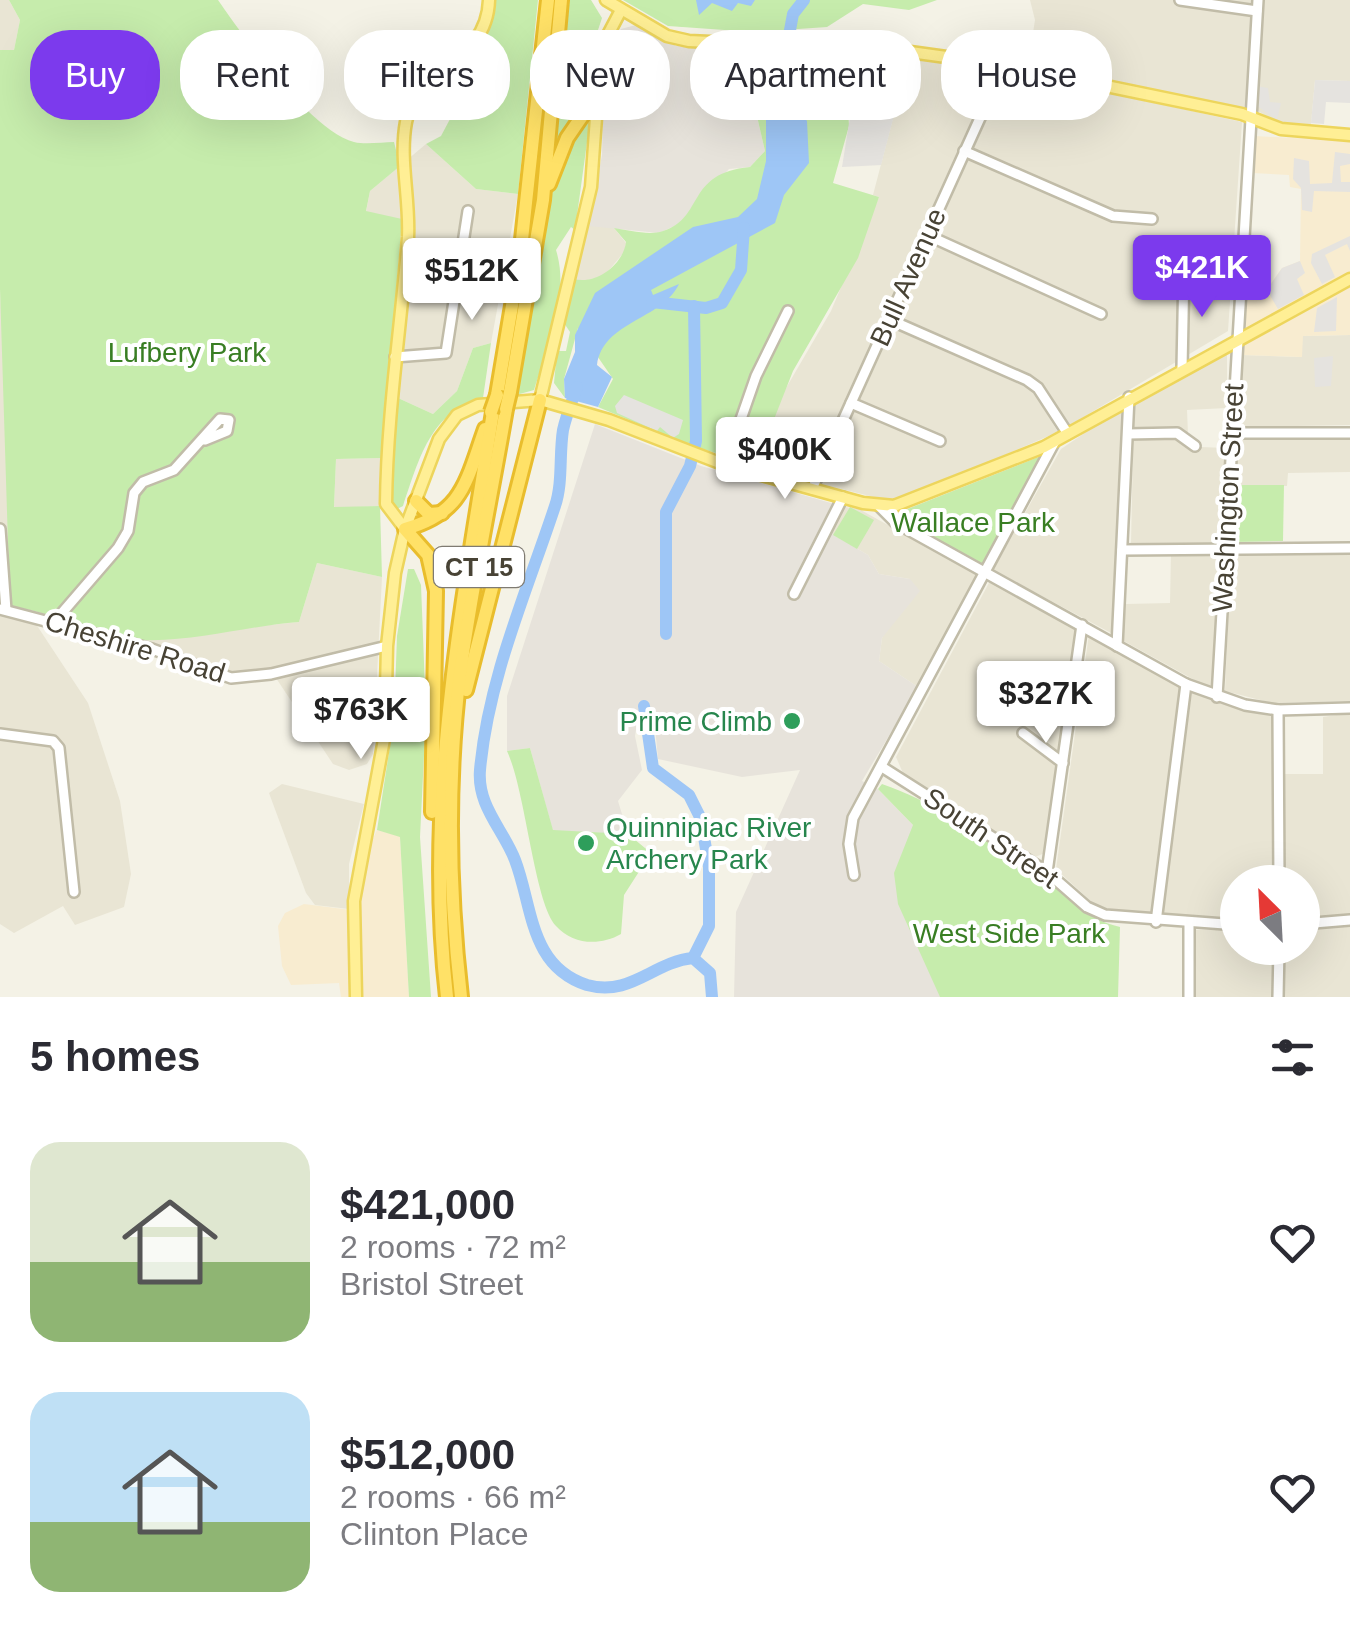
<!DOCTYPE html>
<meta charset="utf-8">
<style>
:root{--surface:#fff;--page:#f7f7f7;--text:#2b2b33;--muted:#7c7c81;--accent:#7c3aed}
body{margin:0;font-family:Arial,sans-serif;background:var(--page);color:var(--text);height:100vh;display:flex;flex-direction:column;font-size:38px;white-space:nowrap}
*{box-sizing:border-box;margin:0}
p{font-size:32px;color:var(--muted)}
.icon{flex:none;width:55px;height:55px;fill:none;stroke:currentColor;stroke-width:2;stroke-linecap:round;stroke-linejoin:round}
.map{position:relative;height:997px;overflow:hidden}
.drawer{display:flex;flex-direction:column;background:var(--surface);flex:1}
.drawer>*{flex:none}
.hud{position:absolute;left:30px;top:30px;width:1290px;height:90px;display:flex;gap:20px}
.needle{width:65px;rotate:336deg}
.tools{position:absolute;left:1220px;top:865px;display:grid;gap:20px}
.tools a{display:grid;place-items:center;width:100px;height:100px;border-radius:50%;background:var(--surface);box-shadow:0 10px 40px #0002;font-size:50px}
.price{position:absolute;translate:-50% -85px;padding:0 22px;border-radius:10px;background:#fff;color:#222;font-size:32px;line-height:65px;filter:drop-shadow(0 2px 5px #0008)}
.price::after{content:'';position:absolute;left:50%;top:60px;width:30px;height:22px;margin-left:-15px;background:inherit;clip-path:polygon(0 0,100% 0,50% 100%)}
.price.current{background:var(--accent);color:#fff}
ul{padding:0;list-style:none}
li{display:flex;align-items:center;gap:30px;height:250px;padding:0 30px}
li span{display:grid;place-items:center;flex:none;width:280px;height:200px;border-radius:30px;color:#555}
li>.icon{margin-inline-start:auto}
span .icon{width:120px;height:120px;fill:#fffc;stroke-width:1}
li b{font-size:42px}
h2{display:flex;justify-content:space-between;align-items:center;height:120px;padding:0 30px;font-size:42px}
.tag{padding:0 35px;border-radius:40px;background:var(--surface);box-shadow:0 10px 40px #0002;font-size:35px;line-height:90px}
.tag.current{background:var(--accent);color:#fff}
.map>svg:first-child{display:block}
</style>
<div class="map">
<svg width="1350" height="997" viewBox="0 0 1350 997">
<rect width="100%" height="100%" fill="#f4f2e6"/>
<g fill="#e9e5d4">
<polygon points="0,0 9,0 20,20 14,50 0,50"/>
<polygon points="1030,0 1350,0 1350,81 1315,80 1311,124 1279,123 1256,110 1028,64 1035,20"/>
<polygon points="909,57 997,69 809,481 756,465 779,400 831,311 879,197 873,195"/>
<polygon points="1008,71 1242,122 1228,331 1070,425 1036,379 897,316"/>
<polygon points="426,144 476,189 518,194 491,343 473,348 457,391 433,414 398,398 413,223 366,212 370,191"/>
<polygon points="593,224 614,228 626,243 625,251 604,276 583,281 574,279 585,227"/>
<polygon points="0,289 8,439 10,607 0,605"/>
<polygon points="893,327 1032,390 1058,432 909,496 886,500 821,484"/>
<polygon points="1350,335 1350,425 1239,427 1242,355 1301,357 1302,336"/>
<polygon points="1227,353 1227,408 1187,410 1188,434 1201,447 1226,448 1219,544 1131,544 1134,401"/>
<polygon points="1122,408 1113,634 993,570 1061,449"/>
<polygon points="1350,436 1350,472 1288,473 1287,486 1236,485 1238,439"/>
<polygon points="383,458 380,506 334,508 336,459"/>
<polygon points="845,507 859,509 976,574 977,580 918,687 879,661 882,638 910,579 879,574 868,555 832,534"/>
<polygon points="1219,552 1213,685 1209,688 1122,640 1126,604 1170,603 1171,553"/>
<polygon points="1350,553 1350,701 1272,703 1225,691 1231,554"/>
<polygon points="317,563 382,577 373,754 367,764 349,770 333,764 270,669 231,671 129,639 299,622"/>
<polygon points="990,581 1076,627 1045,853 1035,857 903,773 896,757"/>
<polygon points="0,611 30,615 88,703 120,801 131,874 124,907 75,925 63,906 14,933 0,924"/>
<polygon points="1089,634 1179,687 1151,917 1096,906 1056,869"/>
<polygon points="1192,692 1274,717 1273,882 1238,882 1237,920 1166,917 1161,910"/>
<polygon points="1350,713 1350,916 1303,919 1302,882 1284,882 1283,774 1323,774 1323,717"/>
<polygon points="282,784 364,804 349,864 349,909 315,905 306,893 269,793"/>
<polygon points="1350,925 1350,997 1192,997 1194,930 1237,928 1238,948 1302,948 1303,927"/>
</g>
<g fill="#f8ecd0">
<polygon points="1254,136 1350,141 1350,335 1303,336 1302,357 1242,355 1246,286 1269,286 1282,268 1300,261 1301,189 1290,187 1289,175 1252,173"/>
<polygon points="377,830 400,836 409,997 341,997 339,983 291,985 282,966 278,926 285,913 304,904 359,911 368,849"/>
</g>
<g fill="#e7e3db">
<polygon points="636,25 676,46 741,48 765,151 750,167 729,169 679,224 659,233 588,226 602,155 605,52 621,29"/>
<polygon points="595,424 701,466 845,507 832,534 868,555 879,574 910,579 920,591 882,638 879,661 918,687 862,781 878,789 913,825 940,997 734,997 736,912 800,770 742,777 658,759 654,715 640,705 635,736 642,770 618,801 628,834 553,831 530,748 507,751 507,696"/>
</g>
<g fill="#c6ecac">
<path d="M9,0H218C242,35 313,133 354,142C366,145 382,142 394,142L400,166L370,191L366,211L402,219L383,458L336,459L334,507L380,506L382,577L317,563L299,622C244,626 185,645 129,639C88,635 52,610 10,607L0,289V50H14L20,20Z"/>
<path d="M496,0H538L518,194L476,189L426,144L441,136L458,104L444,81C474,61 492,36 496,0Z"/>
<polygon points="567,0 591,0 602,18 592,48 592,90 555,153"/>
<polygon points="623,0 937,0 909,10 863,4 827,27 753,32 668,26"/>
<path d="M741,47L832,49L845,54L849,126L833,183L879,197L858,258L793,371L756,465L689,445L598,407L613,379L578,328L564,379L565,398L554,383L557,351H566L570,332L564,323L574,279C596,285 623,265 626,242L614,228C629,230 649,236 663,231C705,218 685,173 750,167L765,151Z"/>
<path d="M591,113L575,230L571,227L556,250C570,295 548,346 534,390L516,395L556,172L570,141Z"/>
<path d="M491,343L483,398C430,411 419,460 403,506L397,509L391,500L398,398L433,414L457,391L473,348Z"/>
<polygon points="1041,456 1044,460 985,565 897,519 900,512"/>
<polygon points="1236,485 1284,485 1283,541 1233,542"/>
<polygon points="850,507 874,520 857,549 833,535"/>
<polygon points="408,569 414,569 421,585 426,714 420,837 431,997 409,997 400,837 377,830 394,720 397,636"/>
<path d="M530,748L553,830L628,834L651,853L624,895L621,934C600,946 573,945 556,926C534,902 526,792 507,751Z"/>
<path d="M882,784C941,804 999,846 1049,883C1077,904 1085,918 1120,927L1118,997H940L898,904L894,873L913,825L878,789Z"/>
</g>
<g fill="#e5e3df">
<polygon points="845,52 909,58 881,165 842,167 850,117"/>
<polygon points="1315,80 1350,81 1350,103 1326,102 1324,124 1311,123"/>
<polygon points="1257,86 1268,88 1270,102 1281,103 1277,120 1256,105"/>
<polygon points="1335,152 1350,154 1350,164 1340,166 1341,182 1350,182 1350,192 1314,191 1312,212 1302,210 1301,188 1293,179 1294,158 1309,161 1310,184 1332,183"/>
<polygon points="1350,236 1350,251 1347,244 1325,255 1335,277 1322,284 1311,263 1312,254"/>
<polygon points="1300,261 1305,273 1297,279 1304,295 1278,309 1267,290 1282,268"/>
<polygon points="1337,297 1336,331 1314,332 1317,308"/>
<polygon points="1333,356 1331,386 1315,387 1314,358"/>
<polygon points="624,395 683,420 679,434 673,438 660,427 657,431 617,413 615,406"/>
</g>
<g fill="#9ec6f6">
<polygon points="696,0 755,0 751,6 738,3 732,11 712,3 699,15"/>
<path d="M778,53H801L803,60L797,110L807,121L809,163L784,195L775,223L651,290L653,295L679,284C662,320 603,321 597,365L612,377L598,407L565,398L564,379L575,352V335L595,293L693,227L738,217L757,199L766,161V90Z"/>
</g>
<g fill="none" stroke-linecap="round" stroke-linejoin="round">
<g stroke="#9ec6f6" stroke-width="12">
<polyline points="785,57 793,14 804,0"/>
<polyline points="652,302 706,308 722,303 741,270 744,228"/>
<path d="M577,387C572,401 566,416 563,430C559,455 563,483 555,506C527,591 488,679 480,770C477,806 503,829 515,860C533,907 529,966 587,985C631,997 653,962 693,958L710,973L712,997"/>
<polyline points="666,634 666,512 690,466 696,441 694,306"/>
<polyline points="644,706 653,768 689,795 701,819 709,867 709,926 693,958"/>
</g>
<defs>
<g id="minor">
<polyline points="1180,0 1257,11"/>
<polyline points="964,151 1113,216 1152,219"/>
<polyline points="927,235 1101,314"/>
<polyline points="888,319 1027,380 1038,388 1068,434"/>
<polyline points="395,357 446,353 468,211"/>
<polyline points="1182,368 1184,269 1240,270"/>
<polyline points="851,403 940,441"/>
<polyline points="1231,433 1350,433"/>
<polyline points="1128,434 1177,433 1195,446"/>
<polyline points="725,465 756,376 788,311"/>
<polyline points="812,489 1004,65"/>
<polyline points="879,506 896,523 1186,684 1245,705 1278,710 1350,708"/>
<polyline points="0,529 6,610"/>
<polyline points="1122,550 1350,548"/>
<polyline points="794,594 843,497"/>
<polyline points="0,609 152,649 231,678 271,674 387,646"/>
<polyline points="55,621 118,548 128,531 134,493 143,482 174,470 220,419 229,420 227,431 205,440"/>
<polyline points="1117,646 1129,397"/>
<polyline points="1217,697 1258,0"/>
<polyline points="1278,710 1279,882"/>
<polyline points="1023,733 1063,763"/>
<polyline points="0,734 53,741 59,748 74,892"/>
<polyline points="882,767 1047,872 1087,907 1105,915 1238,925"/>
<polyline points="1047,872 1082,625"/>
<polyline points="854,875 849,844 853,818 1055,441"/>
<polyline points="1156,922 1186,684"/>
<polyline points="1302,924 1350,920"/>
<polyline points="1189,997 1189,924"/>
<polyline points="1278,997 1279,948"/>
</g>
<g id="major">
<polyline points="606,0 667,36 689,41 903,51 1004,65 1242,114 1281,129 1350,135"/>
<polyline points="540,400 591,187 601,48 621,10"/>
<path d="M405,529L386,504C387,414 401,326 408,237C410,199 399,159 406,122C416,67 487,64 489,0"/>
<polyline points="356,997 354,901 385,734 387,646 395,573 405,529 439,439 457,415 478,405 540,400 609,420 725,465 863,503 894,506 1044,447 1350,279"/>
</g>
<g id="highway">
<polyline points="549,184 567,138 600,90"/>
<polyline points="510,392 543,200 561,0"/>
<polyline points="497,395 520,258 548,0"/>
<polyline points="416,501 429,514 442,513"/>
<polyline points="466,690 540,400"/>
<path d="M432,812L436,591L428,555L405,529C463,513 466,482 485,429"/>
<path d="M447,997C424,798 462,607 493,412"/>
<path d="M461,997C449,892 447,780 460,674C472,586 491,497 506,409"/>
</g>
</defs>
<use href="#minor" stroke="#c1bca8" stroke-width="14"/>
<use href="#major" stroke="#edd55c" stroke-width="15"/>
<use href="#highway" stroke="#e9bd2c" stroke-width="18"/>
<use href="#minor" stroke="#fff" stroke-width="9"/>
<use href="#major" stroke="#ffef95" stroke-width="10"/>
<use href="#highway" stroke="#ffe167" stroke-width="12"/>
<defs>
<g id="highway-bridge">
<polyline points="506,409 510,392"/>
<polyline points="491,412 497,395"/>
</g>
</defs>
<use href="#highway-bridge" stroke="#e9bd2c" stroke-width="18" stroke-linecap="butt"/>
<use href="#highway-bridge" stroke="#ffe167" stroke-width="12"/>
</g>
<g fill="#2e9e5b" stroke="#fff" stroke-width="4">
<circle cx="792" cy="721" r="10"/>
<circle cx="586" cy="843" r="10"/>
</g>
<g text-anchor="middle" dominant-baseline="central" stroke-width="8" stroke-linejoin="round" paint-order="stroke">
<rect fill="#fff" stroke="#7f7b72" stroke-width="2.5" x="434" y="547" width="90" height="40" rx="8"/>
<g font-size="25" font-weight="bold" fill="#484335">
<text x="479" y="567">CT 15</text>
</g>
<g font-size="28" fill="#484335" stroke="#fff">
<text transform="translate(908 277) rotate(-66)">Bull Avenue</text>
<text transform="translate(1228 498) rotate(-87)">Washington Street</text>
<text transform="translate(135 647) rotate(17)">Cheshire Road</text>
<text transform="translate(991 838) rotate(34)">South Street</text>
</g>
<g font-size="28" fill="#397e23" stroke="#fff">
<text x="187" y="352">Lufbery Park</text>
<text x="973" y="522">Wallace Park</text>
<text x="1009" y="933">West Side Park</text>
</g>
<g font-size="28" fill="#27864d" stroke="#fff" text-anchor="end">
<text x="772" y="721">Prime Climb</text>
<text x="606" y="827" text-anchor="start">Quinnipiac River<tspan x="606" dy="32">Archery Park</tspan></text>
</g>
</g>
</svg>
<div class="tools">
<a><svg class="needle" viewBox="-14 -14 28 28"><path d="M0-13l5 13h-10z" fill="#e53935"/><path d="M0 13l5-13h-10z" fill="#7c7c81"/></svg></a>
</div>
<b class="price current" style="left:1202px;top:320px">$421K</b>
<b class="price" style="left:472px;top:323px">$512K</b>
<b class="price" style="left:785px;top:502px">$400K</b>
<b class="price" style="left:1046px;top:746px">$327K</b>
<b class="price" style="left:361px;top:762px">$763K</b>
<div class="hud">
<a class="tag current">Buy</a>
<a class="tag">Rent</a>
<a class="tag">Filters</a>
<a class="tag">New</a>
<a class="tag">Apartment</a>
<a class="tag">House</a>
</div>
</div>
<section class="drawer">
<h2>5 homes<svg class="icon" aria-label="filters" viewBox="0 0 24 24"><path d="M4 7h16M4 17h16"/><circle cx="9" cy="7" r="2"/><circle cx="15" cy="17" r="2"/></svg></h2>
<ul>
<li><span style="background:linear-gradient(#dfe7d0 60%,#8fb573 0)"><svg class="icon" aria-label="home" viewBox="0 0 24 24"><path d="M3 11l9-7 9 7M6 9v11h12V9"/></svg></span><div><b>$421,000</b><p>2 rooms · 72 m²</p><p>Bristol Street</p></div><svg class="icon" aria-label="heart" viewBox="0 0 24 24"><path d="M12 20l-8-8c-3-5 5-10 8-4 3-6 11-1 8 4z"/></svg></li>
<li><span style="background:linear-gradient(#bfe0f5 65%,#8fb573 0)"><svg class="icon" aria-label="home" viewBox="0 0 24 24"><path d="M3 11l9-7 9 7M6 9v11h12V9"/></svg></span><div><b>$512,000</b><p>2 rooms · 66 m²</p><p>Clinton Place</p></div><svg class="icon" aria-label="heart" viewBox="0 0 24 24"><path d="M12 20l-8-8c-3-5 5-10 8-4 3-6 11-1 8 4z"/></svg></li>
</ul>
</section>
